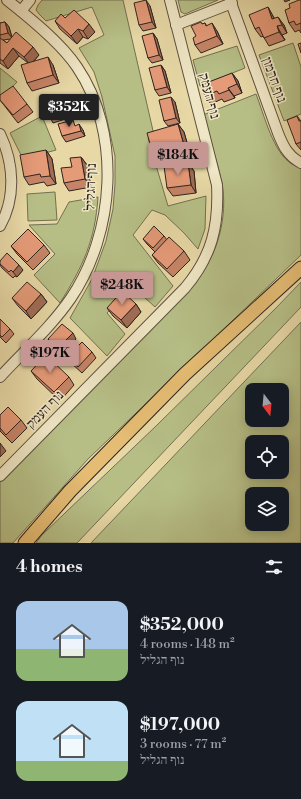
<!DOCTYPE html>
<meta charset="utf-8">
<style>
:root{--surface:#171b24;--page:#20242c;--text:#f1f3f6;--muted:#9ea1a6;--accent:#c59692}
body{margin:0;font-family:"Libre Bodoni","Frank Ruhl Libre",serif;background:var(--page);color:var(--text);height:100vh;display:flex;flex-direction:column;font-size:15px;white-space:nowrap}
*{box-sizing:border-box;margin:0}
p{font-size:13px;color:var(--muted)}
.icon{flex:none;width:22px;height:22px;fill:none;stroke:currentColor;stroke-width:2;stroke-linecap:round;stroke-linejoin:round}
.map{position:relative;height:543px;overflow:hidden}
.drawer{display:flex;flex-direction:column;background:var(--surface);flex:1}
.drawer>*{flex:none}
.needle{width:26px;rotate:164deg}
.buttons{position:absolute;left:245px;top:383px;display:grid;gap:8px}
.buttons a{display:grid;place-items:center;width:44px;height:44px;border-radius:8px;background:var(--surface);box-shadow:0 2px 10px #0003;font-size:20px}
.price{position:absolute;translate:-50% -34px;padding:0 9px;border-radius:4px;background:var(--accent);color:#111;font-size:13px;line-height:26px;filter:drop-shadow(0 1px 2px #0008)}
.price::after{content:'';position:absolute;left:50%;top:24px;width:12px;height:9px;margin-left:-6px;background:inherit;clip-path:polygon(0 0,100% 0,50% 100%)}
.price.active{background:#222;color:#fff}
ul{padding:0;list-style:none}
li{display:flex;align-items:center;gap:12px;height:100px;padding:0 16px}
li span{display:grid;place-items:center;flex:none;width:112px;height:80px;border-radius:12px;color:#555}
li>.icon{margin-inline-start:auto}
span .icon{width:48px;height:48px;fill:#fffc;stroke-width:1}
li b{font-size:17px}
h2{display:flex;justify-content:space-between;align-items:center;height:48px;padding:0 16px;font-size:17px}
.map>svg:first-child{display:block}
</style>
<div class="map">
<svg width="301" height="543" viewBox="0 0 301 543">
<rect width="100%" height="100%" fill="#e7d8a6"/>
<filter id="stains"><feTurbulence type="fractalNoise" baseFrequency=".005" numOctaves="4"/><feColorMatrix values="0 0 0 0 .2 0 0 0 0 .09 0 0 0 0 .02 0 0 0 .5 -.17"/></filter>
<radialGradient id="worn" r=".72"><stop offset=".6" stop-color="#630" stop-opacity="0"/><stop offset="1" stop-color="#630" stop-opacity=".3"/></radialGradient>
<g fill="#b6be86" stroke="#727052" fill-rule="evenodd">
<polygon points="42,0 123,0 154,135 148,138 168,206 206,196 205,229 198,249 184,233 165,215 152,210 133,235 173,286 155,307 132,286 107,313 125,334 107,356 70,318 92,279 106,241 113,209 115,184 115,156 102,97 94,72 79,48 104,35 92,7 46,21 39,14 36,10 38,5"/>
<polygon points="178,0 218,0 185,14 181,12"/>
<polygon points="293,43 301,67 301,114 284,121 259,55"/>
<polygon points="237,46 245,68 200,86 193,60"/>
<polygon points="0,68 17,82 0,100"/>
<path d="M256,94C264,114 273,153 292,164C295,165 298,166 301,167V255L88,459L13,543H0V482L197,280C218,254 228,216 222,183C217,160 209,137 203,115Z"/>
<polygon points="42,116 56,150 23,159 10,133"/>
<polygon points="55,192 57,220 28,221 27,194"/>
<path d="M98,197C95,241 83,266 60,303L34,275L55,254L29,225L57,224L69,202Z"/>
<polygon points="301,282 301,307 77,543 36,543 42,535 156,426 276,308"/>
<path d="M301,322V543H91ZM252,390H282V420H252ZM252,442H282V472H252ZM252,494H282V524H252Z"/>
</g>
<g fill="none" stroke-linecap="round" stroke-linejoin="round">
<defs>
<g id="minor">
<path d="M230,0L278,133C283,146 288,156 301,163"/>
<polyline points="21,11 30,0"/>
<polyline points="176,25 232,3"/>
<path d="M0,134C14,163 16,198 0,226"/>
<path d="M0,377C24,351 51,327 71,298C115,233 122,133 77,67C61,43 30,18 7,0"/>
<path d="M0,476L185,288C212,256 219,226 217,185L170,0"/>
</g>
<polyline id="major" points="25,543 70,491 185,374 301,268"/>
</defs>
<use href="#minor" stroke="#5d5040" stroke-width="12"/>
<use href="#major" stroke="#2f231e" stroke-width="15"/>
<use href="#minor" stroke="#efe6c5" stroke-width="10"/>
<use href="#major" stroke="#e4bc73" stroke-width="13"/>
</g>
<g fill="#c58467" stroke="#2f231e" fill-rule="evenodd">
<polygon points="284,0 290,0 285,2"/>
<polygon points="301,0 301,33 299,30 295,32 289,23 290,8"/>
<polygon points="150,6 156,28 143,31 139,25"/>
<polygon points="268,7 274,18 284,25 287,33 282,35 285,40 269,46 263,36 261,37 255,29"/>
<polygon points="65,18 95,32 88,39 83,37 77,44 60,29 55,21"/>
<path d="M5,22L9,27L12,37L39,55L33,62L53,65L59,83L32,91L27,83L28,63L19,56L8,69L0,63V23ZM11,39L7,43L3,40Z"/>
<polygon points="205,23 206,25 217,31 223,44 201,53 195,45 202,24"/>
<polygon points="153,33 157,39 163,60 152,63 148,58"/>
<polygon points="161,65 165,71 171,93 159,96 155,90"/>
<polygon points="232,73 238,81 242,93 234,96 235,98 224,102 222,99 211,104 205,96"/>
<polygon points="68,98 72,104 75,116 53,123 50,117"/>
<polygon points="0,100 27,104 33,112 18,123"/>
<polygon points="175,102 180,123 168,126 164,121"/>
<polygon points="297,116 301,121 301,150 296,144"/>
<polygon points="178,124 184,132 191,157 159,166 154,158"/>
<polygon points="83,130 85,136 66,142 62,136"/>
<polygon points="46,150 52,159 56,184 47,186 44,182 29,185 24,177"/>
<polygon points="81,157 87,165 91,187 69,191 64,183 72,167"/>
<polygon points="188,163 194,171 196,193 173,196 167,188"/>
<polygon points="164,236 167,240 184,251 190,260 173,277 158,263 152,255 155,252 147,244 143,239"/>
<polygon points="44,245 50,253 33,270 17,254 11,246"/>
<polygon points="0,261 23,270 17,277 15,276 13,278 2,268 0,265"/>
<polygon points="41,294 47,302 31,319 18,306 12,298"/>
<polygon points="136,304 141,312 127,328 113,316 107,308"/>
<polygon points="0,319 10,329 14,334 6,343 0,337"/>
<polygon points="48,339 76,339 62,354 52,345"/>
<polygon points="92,352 96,358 82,373 71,363 67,357"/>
<polygon points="31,371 69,377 74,385 60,401 37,379"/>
<polygon points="0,415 21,420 27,428 12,443 0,431"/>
</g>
<g fill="#a06c54" stroke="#2f231e">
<polygon points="146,0 150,6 156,28 152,22"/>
<polygon points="268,7 273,16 278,27 272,19"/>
<polygon points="278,17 284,25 287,33 282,25"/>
<polygon points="5,22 9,27 12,38 8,33"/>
<polygon points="212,23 217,31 223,44 217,36"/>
<polygon points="89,24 95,32 88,39 83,31"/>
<polygon points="277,26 282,35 285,40 279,32"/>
<polygon points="78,29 83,37 77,44 71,36"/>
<polygon points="153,33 157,39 163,60 159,55"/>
<polygon points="33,47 39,55 30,65 24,57"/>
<polygon points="13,48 19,56 8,69 3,61"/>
<polygon points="48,57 53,65 59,83 53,75"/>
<polygon points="161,65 165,71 171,93 167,87"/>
<polygon points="232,73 238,81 242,93 237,84"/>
<polygon points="228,88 234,96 235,98 229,90"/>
<polygon points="171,97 175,102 180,123 176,118"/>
<polygon points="68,98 72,104 75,116 71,111"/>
<polygon points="79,124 83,130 85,136 81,131"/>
<polygon points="178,124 184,132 191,157 185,149"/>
<polygon points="46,150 52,159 56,184 50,176"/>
<polygon points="81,157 87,165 91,187 85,179"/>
<polygon points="188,163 194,171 196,193 191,185"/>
<polygon points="19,265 23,270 17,277 13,272"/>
<polygon points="41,294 47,302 31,319 26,311"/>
<polygon points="136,304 141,312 127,328 121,320"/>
<polygon points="73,333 76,339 62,354 58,348"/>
<polygon points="0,443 6,451 0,457"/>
</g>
<g fill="#e59a78" stroke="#2f231e">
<polygon points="146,0 152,22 139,25 134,3"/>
<polygon points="299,0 301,0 301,23 296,25 294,21 289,23 285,10 290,8 289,4"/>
<polygon points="268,7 272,19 278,17 282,25 277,26 279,32 264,38 259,27 255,29 249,15"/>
<polygon points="74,10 89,24 83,31 78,29 71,36 55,21 61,14 65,18"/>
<polygon points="5,22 8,33 0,35 0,23"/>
<polygon points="201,22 202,24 205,23 206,26 212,23 217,36 195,45 193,38 196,36 191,26"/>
<polygon points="16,32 33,47 24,57 13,48 3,61 0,59 0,38 7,43"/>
<polygon points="153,33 159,55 148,58 142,36"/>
<polygon points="301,43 301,53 298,44"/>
<polygon points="48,57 53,75 27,83 21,65"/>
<polygon points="161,65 167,87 155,90 149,68"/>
<polygon points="232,73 237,84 228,88 229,90 219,94 217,91 205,96 201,85"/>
<polygon points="13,86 27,104 13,115 0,100 0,95"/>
<polygon points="171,97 176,118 164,121 159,100"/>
<polygon points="68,98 71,111 50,117 46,105"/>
<polygon points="297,116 299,121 301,121 301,142 296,144 287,120"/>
<polygon points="73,120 75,126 79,124 81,131 62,136 58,124"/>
<polygon points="178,124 185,149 154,158 147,133"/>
<polygon points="46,150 50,176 41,177 40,174 24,177 20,155"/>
<polygon points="81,157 85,179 64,183 61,168 72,167 70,158"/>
<polygon points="188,163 191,185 167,188 164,166"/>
<polygon points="154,226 164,236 153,248 143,239"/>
<polygon points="28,229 44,245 27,262 11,246"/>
<polygon points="169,237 184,251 167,269 152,255"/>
<polygon points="7,253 19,265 13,272 11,270 9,272 0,264 0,261"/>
<polygon points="27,282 41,294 26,311 12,298"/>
<polygon points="122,291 136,304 121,320 107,308"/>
<polygon points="0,319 10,329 2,337 0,335"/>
<polygon points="62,324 73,333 58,348 48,339"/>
<polygon points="82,342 92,352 78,367 67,357"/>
<polygon points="46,355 69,377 54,392 31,371"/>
<polygon points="8,407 21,420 6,435 0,428 0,415"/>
</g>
<g text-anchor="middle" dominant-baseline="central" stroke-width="3" stroke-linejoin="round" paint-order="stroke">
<g font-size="14" fill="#2f231e" stroke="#efe6c5">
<text transform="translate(274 80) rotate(70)">נוף חרמון</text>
<text transform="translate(209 96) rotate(75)">נוף העמק</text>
<text transform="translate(91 187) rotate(-88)">נוף הגליל</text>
<text transform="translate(45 410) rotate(-46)">נוף העמק</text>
</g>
</g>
<rect width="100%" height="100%" filter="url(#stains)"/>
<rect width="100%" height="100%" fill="url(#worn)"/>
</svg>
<div class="buttons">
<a><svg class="needle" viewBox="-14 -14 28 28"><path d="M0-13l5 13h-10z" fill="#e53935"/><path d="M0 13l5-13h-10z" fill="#9ea1a6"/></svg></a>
<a><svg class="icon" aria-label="locate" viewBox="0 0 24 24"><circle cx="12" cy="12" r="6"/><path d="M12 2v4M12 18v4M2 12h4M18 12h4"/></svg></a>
<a><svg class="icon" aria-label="layers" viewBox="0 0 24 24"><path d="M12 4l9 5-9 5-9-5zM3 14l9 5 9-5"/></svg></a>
</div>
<b class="price active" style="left:69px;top:128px">$352K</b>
<b class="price" style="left:178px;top:176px">$184K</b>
<b class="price" style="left:122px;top:306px">$248K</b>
<b class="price" style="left:50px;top:374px">$197K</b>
</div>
<section class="drawer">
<h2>4 homes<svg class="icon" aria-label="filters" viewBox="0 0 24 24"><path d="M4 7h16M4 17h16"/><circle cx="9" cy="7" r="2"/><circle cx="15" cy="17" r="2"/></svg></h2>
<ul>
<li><span style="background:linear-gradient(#a9c7e8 60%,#8fb573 0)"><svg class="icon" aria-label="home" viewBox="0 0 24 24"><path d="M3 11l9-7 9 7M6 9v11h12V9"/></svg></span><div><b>$352,000</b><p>4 rooms · 148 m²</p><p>נוף הגליל</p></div></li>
<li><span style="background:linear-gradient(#bfe0f5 75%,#8fb573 0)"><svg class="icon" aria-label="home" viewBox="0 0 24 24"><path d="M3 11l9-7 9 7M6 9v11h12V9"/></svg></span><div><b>$197,000</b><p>3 rooms · 77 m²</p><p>נוף הגליל</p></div></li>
</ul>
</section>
